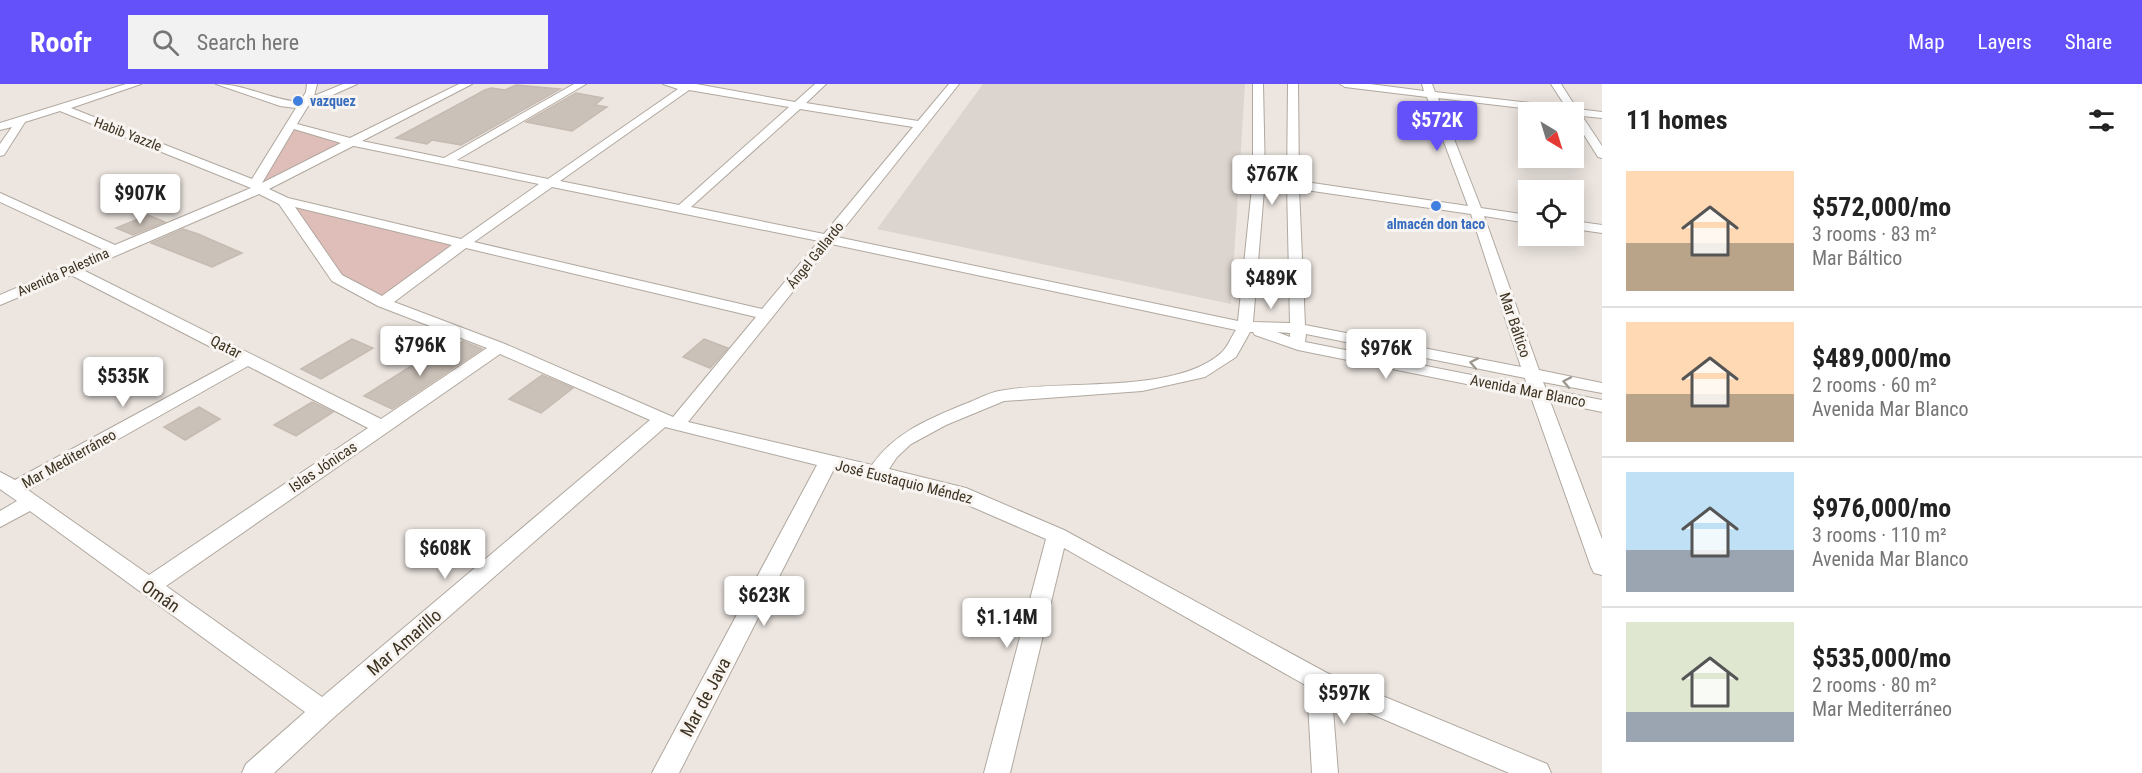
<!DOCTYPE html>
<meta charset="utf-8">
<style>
:root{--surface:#fff;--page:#f2f2f2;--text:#222;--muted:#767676;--line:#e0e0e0;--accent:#6451fa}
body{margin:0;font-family:"Roboto Condensed",sans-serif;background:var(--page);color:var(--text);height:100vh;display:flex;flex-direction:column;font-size:22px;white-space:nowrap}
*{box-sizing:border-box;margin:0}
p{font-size:20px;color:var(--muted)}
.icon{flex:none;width:33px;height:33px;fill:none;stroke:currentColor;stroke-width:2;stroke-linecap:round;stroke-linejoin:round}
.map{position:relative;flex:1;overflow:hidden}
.drawer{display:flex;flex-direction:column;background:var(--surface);width:540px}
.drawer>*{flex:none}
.needle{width:39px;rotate:142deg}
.buttons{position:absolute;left:1518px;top:18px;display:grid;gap:12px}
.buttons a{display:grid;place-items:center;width:66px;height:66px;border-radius:0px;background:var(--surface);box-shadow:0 3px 15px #0003;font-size:30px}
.price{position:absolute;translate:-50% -51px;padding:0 14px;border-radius:6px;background:#fff;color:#222;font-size:20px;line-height:39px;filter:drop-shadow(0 2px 3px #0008)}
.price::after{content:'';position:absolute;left:50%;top:36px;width:18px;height:14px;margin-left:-9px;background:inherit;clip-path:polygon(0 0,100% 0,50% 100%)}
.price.current{background:var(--accent);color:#fff}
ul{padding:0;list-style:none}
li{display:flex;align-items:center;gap:18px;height:150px;padding:0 24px}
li+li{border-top:2px solid var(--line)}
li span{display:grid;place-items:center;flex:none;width:168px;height:120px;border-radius:0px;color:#555}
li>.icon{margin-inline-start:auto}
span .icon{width:72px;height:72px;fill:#fffc;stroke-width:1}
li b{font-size:26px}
h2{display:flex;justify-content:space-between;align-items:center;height:72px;padding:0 24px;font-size:26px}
header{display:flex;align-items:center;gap:36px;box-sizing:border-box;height:84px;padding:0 30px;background:var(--accent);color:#fff}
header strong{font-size:28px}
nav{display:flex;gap:33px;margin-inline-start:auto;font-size:21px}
.search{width:420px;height:54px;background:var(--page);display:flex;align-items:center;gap:15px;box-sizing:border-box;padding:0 21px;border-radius:0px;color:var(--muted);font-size:22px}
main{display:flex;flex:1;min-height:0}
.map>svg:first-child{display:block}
</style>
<header>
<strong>Roofr</strong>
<div class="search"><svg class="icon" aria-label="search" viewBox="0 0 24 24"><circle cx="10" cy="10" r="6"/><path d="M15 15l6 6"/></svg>Search here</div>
<nav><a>Map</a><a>Layers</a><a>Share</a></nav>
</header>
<main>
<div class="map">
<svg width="1602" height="689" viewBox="0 0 1602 689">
<rect width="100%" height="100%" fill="#ece5e0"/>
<polygon fill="#dcd4ce" points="983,0 1245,0 1231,220 877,145"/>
<g fill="#dfbdb8">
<polygon points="290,42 352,59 259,105 256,100"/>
<polygon points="286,118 463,159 383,218 345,199"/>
</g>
<g fill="#cac1b8" stroke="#c6bbb2" stroke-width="1.5">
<polygon points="516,1 560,5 461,61 432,56 427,60 396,54 485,6 491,4 505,6"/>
<polygon points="576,9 603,14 595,21 607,23 572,47 526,38"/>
<polygon points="148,131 165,138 133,151 116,144"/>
<polygon points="183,145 198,150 242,169 212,183 151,159"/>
<polygon points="352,255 373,264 321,295 301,285"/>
<polygon points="704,255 728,264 710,284 683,273"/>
<polygon points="463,257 482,265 392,325 364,312 411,282 419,286"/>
<polygon points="542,291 573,304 541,329 509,315"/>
<polygon points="312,318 333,328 296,352 274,341"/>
<polygon points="199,323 220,335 185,356 164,343"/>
</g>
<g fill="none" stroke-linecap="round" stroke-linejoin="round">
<defs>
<g id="minor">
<path d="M126,0H141L71,24L252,95L296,24L280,22L216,0C245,0 271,16 300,18L306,8L307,0H317L314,12L343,0H357L308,22L297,40L350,54L459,0H472L362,57L444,74L574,0H586L457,76L548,95L678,5L663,0H696L795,18L815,0H826L806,19L918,37L949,0H959L837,153L1238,237L1253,94V0H1263L1265,94L1253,238L1290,239L1287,100L1288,0H1298L1299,97L1468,122L1427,13L1345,3L1340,0H1370L1424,7L1422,0H1432L1435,8L1566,23L1551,0H1561L1577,25L1602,28V34L1582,32L1602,62V74L1598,73L1574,35V28H1555L1438,14L1481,124L1528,131V139L1484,132L1539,286L1602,299V309L1543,298L1546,305L1602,316V328L1550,317L1602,455V491L1594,489L1591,483L1531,313L1298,266L1255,251L1253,248H1250L1236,273L1205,293L1142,307L1004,317L946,341L911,360L897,373L889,385L966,404L1064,446L1327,589L1547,680L1551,689H1509L1332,613L1338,689H1312L1307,602L1064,464L1010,689H984L1046,455L954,415L834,385L679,689H652L817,381L665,343L332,635L274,689H242L246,680L305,628L30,427L0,443V427L17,417L0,405V388L15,396L236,276L71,191L0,221V211L104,166L0,118V109L115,161L251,104L60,27L25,38L4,71L0,72V60L12,43L0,46V39ZM689,6L789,23L679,121L560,97ZM800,25L913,43L824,150L691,123ZM294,45L341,59L262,99ZM353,62H354L539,100L461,155L288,114L269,105ZM552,103L819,157L762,225L474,158ZM1299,105L1471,130L1521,283L1305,241ZM259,110L279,120L332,197L378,222L487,264L381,335L83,186ZM295,123L452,161L382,212L342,191ZM831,160L1236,246C1231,253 1228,263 1221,269C1174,311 1060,295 999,307C988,309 976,316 965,320C929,335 895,348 872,381L688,338ZM466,164L756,233L673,333L505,260L394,218ZM1277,248L1290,249V253ZM1306,250L1525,294L1527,302L1305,258ZM500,270L650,336L322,613L166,502ZM248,282L368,344L149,491L28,406Z"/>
<polygon points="1574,137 1602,141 1602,149 1574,145"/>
</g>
</defs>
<use href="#minor" stroke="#b0a89f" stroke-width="2"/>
<use href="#minor" fill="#fff" fill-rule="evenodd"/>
</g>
<defs><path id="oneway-chevron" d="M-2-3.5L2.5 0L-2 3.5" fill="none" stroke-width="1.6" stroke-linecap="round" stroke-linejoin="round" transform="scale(1.5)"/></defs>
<g stroke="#9e9890">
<use href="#oneway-chevron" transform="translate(1474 279) rotate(-169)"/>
<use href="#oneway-chevron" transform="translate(1567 298) rotate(-169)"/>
</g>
<g fill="#3f7fe0" stroke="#f8f4f1" stroke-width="2">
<circle cx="298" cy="17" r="6"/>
<circle cx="1436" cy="122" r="6"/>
</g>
<g text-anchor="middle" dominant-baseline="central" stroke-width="6" stroke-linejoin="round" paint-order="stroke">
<g font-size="14" font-weight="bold" fill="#366cbe" stroke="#f8f4f1" text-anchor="start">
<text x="310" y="17">vazquez</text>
<text x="1436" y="140" text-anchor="middle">almacén don taco</text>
</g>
<g font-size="14" fill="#3d3220" stroke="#f8f4f1">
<text transform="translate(128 50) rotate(21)">Habib Yazzle</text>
<text transform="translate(815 171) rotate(-51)">Ángel Gallardo</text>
<text transform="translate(63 188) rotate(-24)">Avenida Palestina</text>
</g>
<g font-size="15" fill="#3d3220" stroke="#f8f4f1">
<text transform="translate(1515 241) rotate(71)">Mar Báltico</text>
<text transform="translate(226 263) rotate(27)">Qatar</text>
<text transform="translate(1528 307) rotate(11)">Avenida Mar Blanco</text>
<text transform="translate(69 375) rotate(-29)">Mar Mediterráneo</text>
<text transform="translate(323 383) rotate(-34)">Islas Jónicas</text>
<text transform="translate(904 398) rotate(14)">José Eustaquio Méndez</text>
</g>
<g font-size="18" fill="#3d3220" stroke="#f8f4f1">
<text transform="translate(161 512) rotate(35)">Omán</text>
<text transform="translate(404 558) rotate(-41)">Mar Amarillo</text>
<text transform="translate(705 613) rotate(-62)">Mar de Java</text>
</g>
</g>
</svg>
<div class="buttons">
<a><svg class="needle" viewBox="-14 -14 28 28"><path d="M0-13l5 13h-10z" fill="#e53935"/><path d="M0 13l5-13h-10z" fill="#767676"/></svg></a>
<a><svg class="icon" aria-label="locate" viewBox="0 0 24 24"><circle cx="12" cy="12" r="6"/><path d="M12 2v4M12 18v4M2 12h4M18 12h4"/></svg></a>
</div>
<b class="price current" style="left:1437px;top:68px">$572K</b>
<b class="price" style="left:1272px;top:122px">$767K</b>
<b class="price" style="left:140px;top:141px">$907K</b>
<b class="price" style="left:1271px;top:226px">$489K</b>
<b class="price" style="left:420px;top:293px">$796K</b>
<b class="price" style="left:1386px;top:296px">$976K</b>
<b class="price" style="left:123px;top:324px">$535K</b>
<b class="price" style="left:445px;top:496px">$608K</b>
<b class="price" style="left:764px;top:543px">$623K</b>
<b class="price" style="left:1007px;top:565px">$1.14M</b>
<b class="price" style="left:1344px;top:641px">$597K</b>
</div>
<section class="drawer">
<h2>11 homes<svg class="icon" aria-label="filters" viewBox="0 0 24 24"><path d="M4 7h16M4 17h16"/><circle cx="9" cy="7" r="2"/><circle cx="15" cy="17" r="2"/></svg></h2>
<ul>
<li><span style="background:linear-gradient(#ffd9b3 60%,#b9a48a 0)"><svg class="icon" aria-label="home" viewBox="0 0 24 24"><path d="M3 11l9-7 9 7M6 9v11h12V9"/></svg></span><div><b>$572,000/mo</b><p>3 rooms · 83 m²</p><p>Mar Báltico</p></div></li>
<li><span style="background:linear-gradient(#ffd9b3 60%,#b9a48a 0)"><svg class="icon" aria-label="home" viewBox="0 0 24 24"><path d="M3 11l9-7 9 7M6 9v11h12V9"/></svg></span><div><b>$489,000/mo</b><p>2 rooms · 60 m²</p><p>Avenida Mar Blanco</p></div></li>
<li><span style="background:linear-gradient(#bfe0f5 65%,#9aa5b1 0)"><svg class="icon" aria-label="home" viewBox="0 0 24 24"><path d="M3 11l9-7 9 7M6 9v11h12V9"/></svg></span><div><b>$976,000/mo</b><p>3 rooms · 110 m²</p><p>Avenida Mar Blanco</p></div></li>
<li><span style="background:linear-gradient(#dfe7d0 75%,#9aa5b1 0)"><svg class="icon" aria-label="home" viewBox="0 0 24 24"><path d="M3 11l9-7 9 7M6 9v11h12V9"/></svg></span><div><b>$535,000/mo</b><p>2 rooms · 80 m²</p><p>Mar Mediterráneo</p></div></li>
</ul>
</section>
</main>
